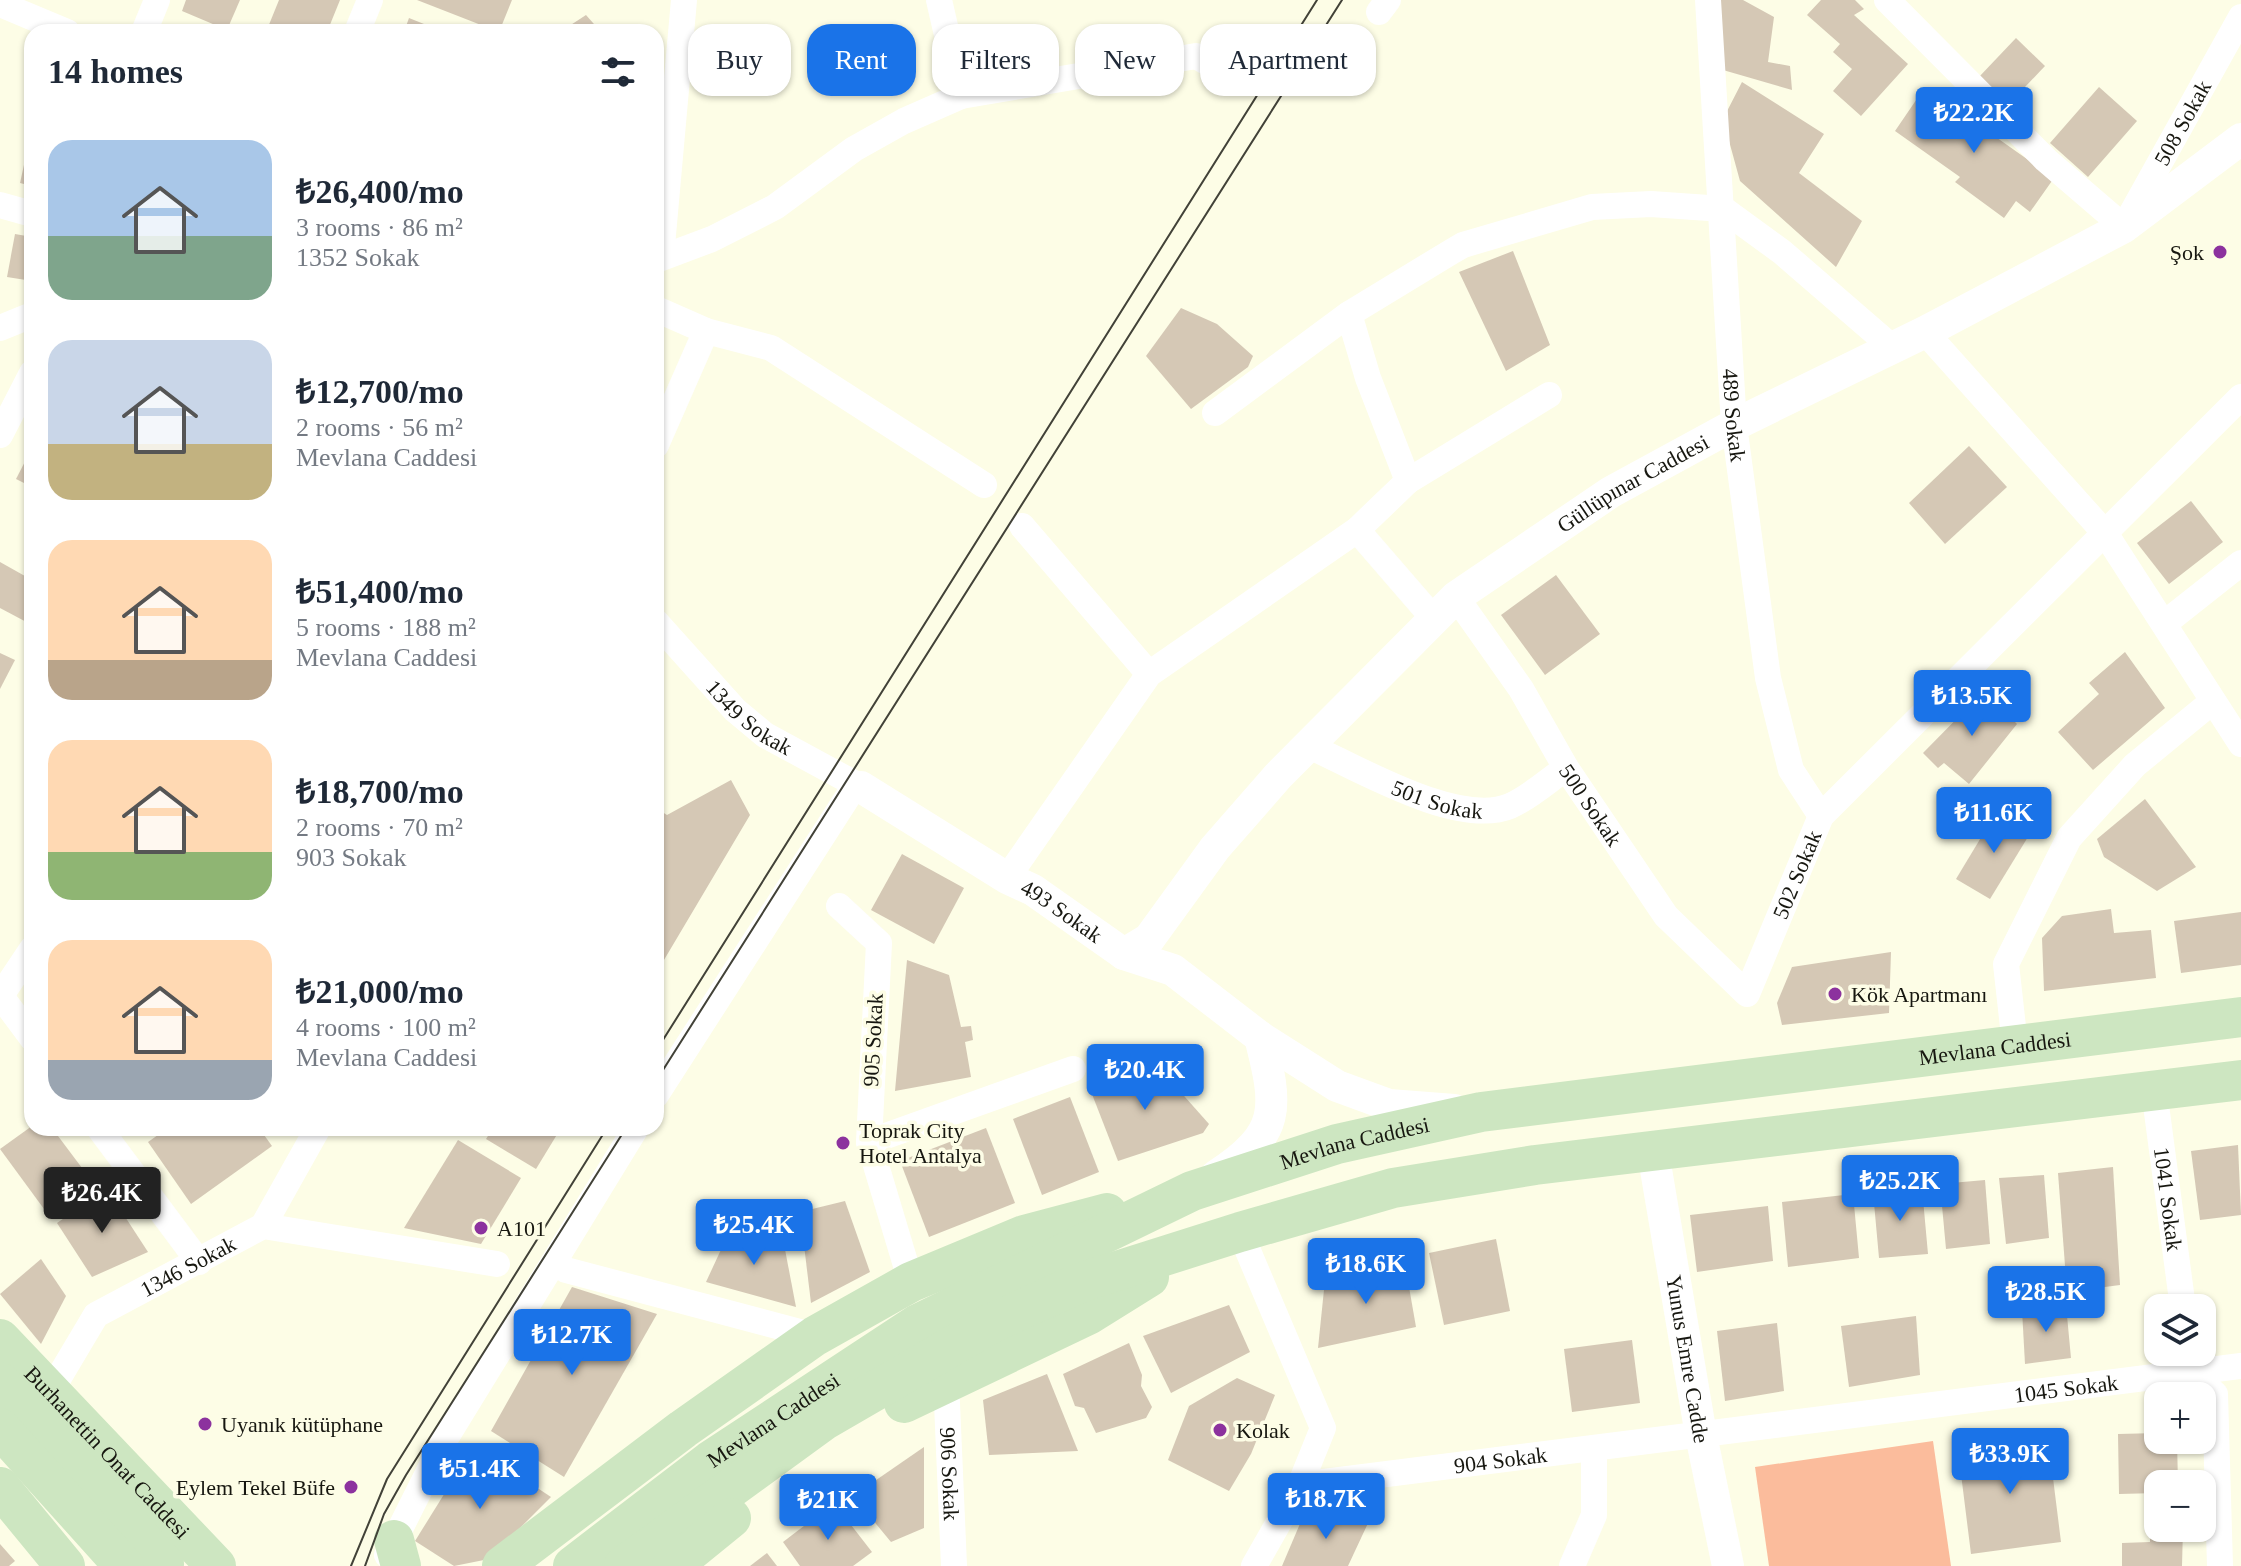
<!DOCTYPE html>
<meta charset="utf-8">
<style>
:root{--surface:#fff;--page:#f6f6f7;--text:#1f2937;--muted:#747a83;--accent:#1a73e8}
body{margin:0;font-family:Georgia,serif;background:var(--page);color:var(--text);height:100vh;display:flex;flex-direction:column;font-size:30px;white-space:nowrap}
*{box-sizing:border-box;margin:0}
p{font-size:26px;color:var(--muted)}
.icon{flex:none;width:44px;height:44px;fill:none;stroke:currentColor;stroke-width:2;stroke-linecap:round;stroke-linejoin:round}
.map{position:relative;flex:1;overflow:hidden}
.panel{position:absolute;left:24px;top:24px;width:640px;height:1112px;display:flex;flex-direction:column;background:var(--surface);border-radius:24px;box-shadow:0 2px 6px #0004}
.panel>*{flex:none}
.hud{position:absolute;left:688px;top:24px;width:760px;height:72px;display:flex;gap:16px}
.controls{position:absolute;left:2144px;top:1294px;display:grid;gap:16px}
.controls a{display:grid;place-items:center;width:72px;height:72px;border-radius:16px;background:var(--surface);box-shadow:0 2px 6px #0004;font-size:40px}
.price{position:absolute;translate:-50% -68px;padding:0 18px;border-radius:8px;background:var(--accent);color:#fff;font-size:26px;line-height:52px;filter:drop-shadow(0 2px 4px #0008)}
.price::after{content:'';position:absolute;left:50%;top:48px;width:24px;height:18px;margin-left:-12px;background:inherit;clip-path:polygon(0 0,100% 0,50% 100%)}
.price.on{background:#222;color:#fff}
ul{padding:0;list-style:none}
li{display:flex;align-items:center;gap:24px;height:200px;padding:0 24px}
li span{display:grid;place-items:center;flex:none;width:224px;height:160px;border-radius:24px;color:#555}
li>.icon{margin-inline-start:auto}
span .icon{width:96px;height:96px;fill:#fffc;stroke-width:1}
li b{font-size:34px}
h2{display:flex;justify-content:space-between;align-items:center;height:96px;padding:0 24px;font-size:34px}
.chip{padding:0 28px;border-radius:24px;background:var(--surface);box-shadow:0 2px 6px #0004;font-size:28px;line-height:72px}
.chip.on{background:var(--accent);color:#fff}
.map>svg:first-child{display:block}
</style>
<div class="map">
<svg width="2241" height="1566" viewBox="0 0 2241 1566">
<rect width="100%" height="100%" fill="#fdfde6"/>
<polygon fill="#fbbc9c" points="1933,1441 1951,1566 1769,1566 1755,1467"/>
<g fill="#d5c8b5">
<polygon points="186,0 240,0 227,30 182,11"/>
<polygon points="279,0 340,0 327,32 266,32"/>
<polygon points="417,0 512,0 499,32"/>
<polygon points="1718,0 1743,0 1774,17 1768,62 1790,66 1792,90 1723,70"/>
<polygon points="1821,0 1855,0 1864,9 1854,15 1908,64 1861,116 1833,91 1852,69 1833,52 1840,44 1807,15"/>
<polygon points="586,15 601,32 560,32"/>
<polygon points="409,18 444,32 404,32"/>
<polygon points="2016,38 2045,66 2007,106 1978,78"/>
<polygon points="1742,82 1824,134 1799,173 1862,221 1836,267 1740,181 1723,119"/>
<polygon points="1925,87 2054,178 2030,212 2016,201 2004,218 1955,182 1960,177 1895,131"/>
<polygon points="2099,87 2137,121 2088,177 2050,143"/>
<polygon points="31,133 32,133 32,186 20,183"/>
<polygon points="15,234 32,237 32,281 7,277"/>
<polygon points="1513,251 1550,345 1506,371 1459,272"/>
<polygon points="1181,308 1217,324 1253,356 1248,367 1191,409 1146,356"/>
<polygon points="1969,446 2007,487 1945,544 1909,503"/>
<polygon points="32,448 32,487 16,479"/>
<polygon points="2191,501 2223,542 2169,584 2137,543"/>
<polygon points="0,562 32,580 32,625 0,608"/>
<polygon points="1556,575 1600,634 1545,675 1501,615"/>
<polygon points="2125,652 2165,708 2093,770 2058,732 2099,694 2089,683"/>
<polygon points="0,653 15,660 0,689"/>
<polygon points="1984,691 2017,724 1969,784 1944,763 1938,768 1923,753"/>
<polygon points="731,780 750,815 661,965 656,962 656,808 667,815"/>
<polygon points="2145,799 2196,867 2157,891 2104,857 2097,839"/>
<polygon points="1997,811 2031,832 1990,899 1956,879"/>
<polygon points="902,854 964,888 934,944 871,910"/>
<polygon points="2111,909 2114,933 2151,930 2156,978 2044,991 2042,938 2062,916"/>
<polygon points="2241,912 2241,965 2181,973 2174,921"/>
<polygon points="1891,952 1889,1013 1782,1025 1777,1003 1792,967"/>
<polygon points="907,960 949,975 961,1027 971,1026 973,1040 965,1042 971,1077 895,1091"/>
<polygon points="1153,1061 1209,1124 1203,1133 1118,1161 1090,1089"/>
<polygon points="1070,1097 1099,1172 1042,1195 1013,1119"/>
<polygon points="32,1126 52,1128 88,1176 44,1209 0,1149"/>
<polygon points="168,1128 259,1128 272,1146 191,1204 148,1142"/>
<polygon points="493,1128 561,1128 536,1169 486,1139"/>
<polygon points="986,1128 1015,1203 929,1237 900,1161"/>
<polygon points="458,1140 521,1178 481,1244 404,1228"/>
<polygon points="2238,1145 2241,1215 2200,1220 2191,1151"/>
<polygon points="2113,1167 2120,1285 2067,1292 2058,1173"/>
<polygon points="2044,1175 2049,1238 2006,1244 1999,1178"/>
<polygon points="1985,1180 1990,1244 1946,1249 1940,1184"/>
<polygon points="1922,1188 1928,1254 1879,1258 1873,1192"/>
<polygon points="107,1189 148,1252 92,1277 57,1223"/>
<polygon points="1853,1194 1859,1258 1788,1267 1782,1202"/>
<polygon points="845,1201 870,1272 811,1303 800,1212"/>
<polygon points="1768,1206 1773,1261 1697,1272 1690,1215"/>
<polygon points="731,1228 783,1239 796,1307 706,1282"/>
<polygon points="1496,1239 1510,1311 1444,1325 1429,1253"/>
<polygon points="41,1259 66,1296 41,1344 0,1294"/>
<polygon points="1405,1264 1416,1327 1318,1348 1325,1280"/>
<polygon points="572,1287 657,1314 564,1477 491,1431"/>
<polygon points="1229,1305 1250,1352 1171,1393 1143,1336"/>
<polygon points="2066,1305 2071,1358 2025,1364 2022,1310"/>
<polygon points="1916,1316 1920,1375 1849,1387 1841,1326"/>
<polygon points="1777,1323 1784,1391 1725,1401 1717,1331"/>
<polygon points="1632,1340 1640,1403 1572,1412 1564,1349"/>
<polygon points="1129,1343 1142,1375 1141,1386 1152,1407 1146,1418 1096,1433 1084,1408 1075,1406 1063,1374"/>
<polygon points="1047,1374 1078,1451 989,1455 983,1400"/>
<polygon points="1237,1378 1275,1395 1251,1454 1229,1491 1168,1460 1189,1406"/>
<polygon points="2158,1433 2158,1440 2177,1440 2178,1484 2158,1484 2158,1493 2119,1494 2118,1434"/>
<polygon points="2048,1438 2061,1542 1971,1554 1958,1450"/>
<polygon points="474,1446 551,1497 489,1559 454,1566 415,1541"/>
<polygon points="924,1447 924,1528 891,1542 853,1496"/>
<polygon points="834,1503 872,1552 853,1566 800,1566 783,1542"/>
<polygon points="1339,1514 1369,1521 1348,1566 1282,1566 1302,1519"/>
<polygon points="2150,1519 2158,1519 2158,1528 2183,1528 2182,1566 2122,1566 2122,1543 2150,1542"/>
<polygon points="0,1544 15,1561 9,1566 0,1566"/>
<polygon points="767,1553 777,1566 750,1566"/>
</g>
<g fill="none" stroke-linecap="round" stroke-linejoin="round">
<g stroke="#fff" stroke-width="26">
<polyline points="939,0 961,96"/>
<path id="s1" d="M1708,0L1734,425L1768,678L1791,770L1821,816"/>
<path id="s2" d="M1887,0L2046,160L2124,227L2241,17"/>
<polyline points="0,4 67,32"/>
<polyline points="1379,12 1388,0"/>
<polyline points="144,32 157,0"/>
<polyline points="357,32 370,0"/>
<polyline points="0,205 32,214"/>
<polyline points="661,257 684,0"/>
<polyline points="656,260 712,239 775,207 854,149 904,121 961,96 1196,56 1238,80"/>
<polyline points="656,309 706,331 771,348 984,485"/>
<polyline points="0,328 32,315"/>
<polyline points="1925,332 2105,533 2241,744"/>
<polyline points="1215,413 1349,314"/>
<polyline points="0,435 32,373"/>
<polyline points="656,445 706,331"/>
<polyline points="1408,481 1549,395"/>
<polyline points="1022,526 1149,674"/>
<polyline points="1357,530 1434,619"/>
<path id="s3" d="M1456,597L1521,689L1566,768L1666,916L1747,994L1821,816L2241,397"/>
<path id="s4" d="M656,622L735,710L765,735L861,787"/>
<polyline points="2165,623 2241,563"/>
<path id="s5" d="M1307,745C1356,767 1458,828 1510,806C1529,798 1549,780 1566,768"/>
<polyline points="1007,878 1149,674 1357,530 1408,481 1368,378 1349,314 1451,252 1463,245 1592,207 1651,204 1723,209 1782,252 1893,348"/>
<polyline points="839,906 879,943 869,1142 911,1282"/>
<polyline points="0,995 32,1038"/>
<polyline points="0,997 32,949"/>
<polyline points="2015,1045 2006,964 2069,838 2135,765 2213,701"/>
<path id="s6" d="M2154,1090L2183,1308"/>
<polyline points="656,1095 856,784"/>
<polyline points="99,1128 199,1262"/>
<polyline points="869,1142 1073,1069"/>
<polyline points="263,1226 497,1264"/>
<polyline points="1240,1232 1323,1428 1300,1485 1254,1566"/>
<polyline points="566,1270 815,1336"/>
<polyline points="2189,1352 2192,1373 2215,1394 2220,1566"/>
<path id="s7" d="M946,1380L954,1566"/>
<path id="s8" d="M49,1394L96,1315L263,1226L318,1128"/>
<path id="s9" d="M1300,1485L2241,1366"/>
<polyline points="387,1555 444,1441 636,1128"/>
<polyline points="1572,1566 1594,1515 1594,1448"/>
</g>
<g stroke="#fff" stroke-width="32">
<path id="s10" d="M861,787L1007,878L1033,890L1124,954L1173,970L1260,1037L1337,1086L1389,1105L1454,1110"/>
<path id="s11" d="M1124,954L1149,939L1215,848L1278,776L1456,597L1611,492L1734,425L1925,332L2124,227L2241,139"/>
<path id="s12" d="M1653,1152L1701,1435L1728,1566"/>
<path d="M1216,1176C1282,1133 1278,1108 1260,1037"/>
</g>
<g stroke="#cde6c1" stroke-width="40">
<path id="s13" d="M0,1339L216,1566"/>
<polyline points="0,1382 164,1564"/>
<polyline points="904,1403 1088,1315 1149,1277"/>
<polyline points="0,1428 124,1566"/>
<polyline points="0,1487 65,1566"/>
<polyline points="394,1540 401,1566"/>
<polyline points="502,1566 683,1429 815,1336 911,1282 1024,1235 1107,1213"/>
<path id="s14" d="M573,1566L710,1461L918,1324L1192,1191L1337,1144L1481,1112L2241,1017"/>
<polyline points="624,1566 823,1421 992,1323 1082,1282 1240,1232 1393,1188 1535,1165 2241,1080"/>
<polyline points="672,1566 731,1518"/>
</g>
<g stroke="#424238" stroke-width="2">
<polyline points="656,1051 1317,0"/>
<polyline points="656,1081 1342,0"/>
<polyline points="351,1566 387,1479 607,1128"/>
<polyline points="365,1566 384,1514 406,1475 626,1128"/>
</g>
</g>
<g fill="#8c329e" stroke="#fdfde6" stroke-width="3">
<circle cx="2220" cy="252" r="8"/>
<circle cx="1835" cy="994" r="8"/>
<circle cx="843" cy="1143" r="8"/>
<circle cx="481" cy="1228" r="8"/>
<circle cx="205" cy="1424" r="8"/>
<circle cx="1220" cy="1430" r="8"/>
<circle cx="351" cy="1487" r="8"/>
</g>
<g text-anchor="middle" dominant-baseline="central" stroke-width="7" stroke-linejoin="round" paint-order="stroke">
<g font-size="22" fill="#171710" stroke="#fdfde6">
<text stroke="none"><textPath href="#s2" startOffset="448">508 Sokak</textPath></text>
<text stroke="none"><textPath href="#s1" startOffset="416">489 Sokak</textPath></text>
<text stroke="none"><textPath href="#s11" startOffset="700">Güllüpınar Caddesi</textPath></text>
<text stroke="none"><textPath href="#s4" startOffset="134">1349 Sokak</textPath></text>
<text stroke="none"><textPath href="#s5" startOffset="142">501 Sokak</textPath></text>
<text stroke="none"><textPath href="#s3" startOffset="248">500 Sokak</textPath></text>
<text stroke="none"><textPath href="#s3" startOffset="624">502 Sokak</textPath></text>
<text stroke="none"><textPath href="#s10" startOffset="236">493 Sokak</textPath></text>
<text transform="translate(873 1040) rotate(-87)">905 Sokak</text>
<text stroke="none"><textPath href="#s14" startOffset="1544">Mevlana Caddesi</textPath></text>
<text stroke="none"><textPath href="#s14" startOffset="896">Mevlana Caddesi</textPath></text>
<text stroke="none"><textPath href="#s6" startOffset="110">1041 Sokak</textPath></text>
<text stroke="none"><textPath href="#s8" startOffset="196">1346 Sokak</textPath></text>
<text stroke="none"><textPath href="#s12" startOffset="210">Yunus Emre Cadde</textPath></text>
<text stroke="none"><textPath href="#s9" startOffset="772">1045 Sokak</textPath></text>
<text stroke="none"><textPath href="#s14" startOffset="248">Mevlana Caddesi</textPath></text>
<text stroke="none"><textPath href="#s13" startOffset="156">Burhanettin Onat Caddesi</textPath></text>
<text stroke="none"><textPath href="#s9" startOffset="202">904 Sokak</textPath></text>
<text stroke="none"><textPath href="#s7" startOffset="94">906 Sokak</textPath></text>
</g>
<g font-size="22" fill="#171710" stroke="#fdfde6" text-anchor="start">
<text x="2204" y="252" text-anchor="end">Şok</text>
<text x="1851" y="994">Kök Apartmanı</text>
<text x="859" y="1130">Toprak City<tspan x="859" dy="25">Hotel Antalya</tspan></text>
<text x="497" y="1228">A101</text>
<text x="221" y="1424">Uyanık kütüphane</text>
<text x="1236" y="1430">Kolak</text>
<text x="335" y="1487" text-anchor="end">Eylem Tekel Büfe</text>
</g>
</g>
</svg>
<div class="controls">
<a><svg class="icon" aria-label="layers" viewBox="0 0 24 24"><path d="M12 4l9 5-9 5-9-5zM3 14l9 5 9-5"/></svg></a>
<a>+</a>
<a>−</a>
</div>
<b class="price" style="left:1974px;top:155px">₺22.2K</b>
<b class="price" style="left:1972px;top:738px">₺13.5K</b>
<b class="price" style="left:1994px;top:855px">₺11.6K</b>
<b class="price" style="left:1145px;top:1112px">₺20.4K</b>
<b class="price" style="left:1900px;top:1223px">₺25.2K</b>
<b class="price on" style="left:102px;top:1235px">₺26.4K</b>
<b class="price" style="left:754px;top:1267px">₺25.4K</b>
<b class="price" style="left:1366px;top:1306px">₺18.6K</b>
<b class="price" style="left:2046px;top:1334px">₺28.5K</b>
<b class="price" style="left:572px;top:1377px">₺12.7K</b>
<b class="price" style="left:2010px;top:1496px">₺33.9K</b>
<b class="price" style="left:480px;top:1511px">₺51.4K</b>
<b class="price" style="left:1326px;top:1541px">₺18.7K</b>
<b class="price" style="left:828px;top:1542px">₺21K</b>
<div class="hud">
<a class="chip">Buy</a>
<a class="chip on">Rent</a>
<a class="chip">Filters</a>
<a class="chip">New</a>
<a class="chip">Apartment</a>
</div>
<section class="panel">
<h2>14 homes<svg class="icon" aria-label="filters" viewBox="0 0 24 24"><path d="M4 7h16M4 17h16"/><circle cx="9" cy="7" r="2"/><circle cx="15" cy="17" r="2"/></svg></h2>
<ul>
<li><span style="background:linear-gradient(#a9c7e8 60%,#7fa58c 0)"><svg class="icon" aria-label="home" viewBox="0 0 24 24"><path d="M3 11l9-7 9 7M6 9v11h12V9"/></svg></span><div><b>₺26,400/mo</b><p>3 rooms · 86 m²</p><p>1352 Sokak</p></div></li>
<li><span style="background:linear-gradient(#c9d6e8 65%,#c2b280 0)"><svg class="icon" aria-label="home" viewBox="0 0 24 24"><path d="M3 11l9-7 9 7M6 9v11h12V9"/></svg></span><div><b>₺12,700/mo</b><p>2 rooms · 56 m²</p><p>Mevlana Caddesi</p></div></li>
<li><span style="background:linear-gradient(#ffd9b3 75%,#b9a48a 0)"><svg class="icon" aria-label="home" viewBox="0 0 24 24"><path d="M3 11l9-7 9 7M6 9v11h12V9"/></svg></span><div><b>₺51,400/mo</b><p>5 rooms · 188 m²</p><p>Mevlana Caddesi</p></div></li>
<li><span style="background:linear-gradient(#ffd9b3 70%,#8fb573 0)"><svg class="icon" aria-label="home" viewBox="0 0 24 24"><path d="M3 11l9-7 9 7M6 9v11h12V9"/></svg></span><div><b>₺18,700/mo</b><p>2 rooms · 70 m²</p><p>903 Sokak</p></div></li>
<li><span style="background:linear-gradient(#ffd9b3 75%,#9aa5b1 0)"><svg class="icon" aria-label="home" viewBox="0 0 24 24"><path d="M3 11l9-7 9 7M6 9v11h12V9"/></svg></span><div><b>₺21,000/mo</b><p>4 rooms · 100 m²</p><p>Mevlana Caddesi</p></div></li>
</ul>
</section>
</div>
